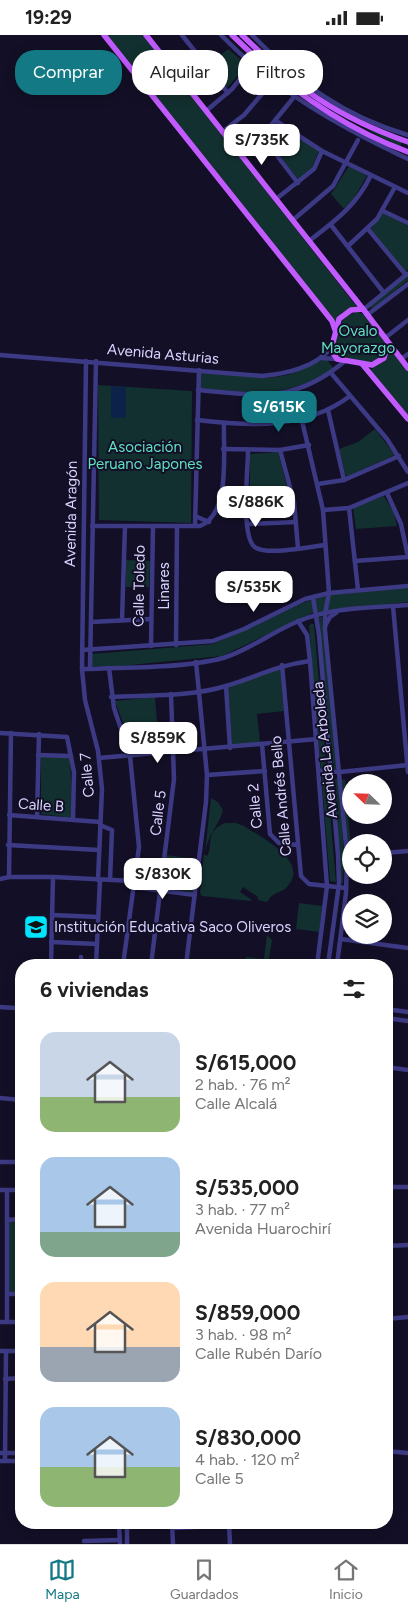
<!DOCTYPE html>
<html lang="es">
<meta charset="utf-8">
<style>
:root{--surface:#fff;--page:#f6f6f6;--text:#222;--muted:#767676;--line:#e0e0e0;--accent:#137a85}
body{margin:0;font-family:Figtree,sans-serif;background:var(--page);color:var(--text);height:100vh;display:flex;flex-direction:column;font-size:19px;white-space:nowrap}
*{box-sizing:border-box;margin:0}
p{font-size:16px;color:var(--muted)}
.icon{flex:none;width:28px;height:28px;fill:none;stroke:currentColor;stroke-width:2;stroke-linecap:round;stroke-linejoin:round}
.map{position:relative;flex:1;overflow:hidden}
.details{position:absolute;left:15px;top:924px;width:378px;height:570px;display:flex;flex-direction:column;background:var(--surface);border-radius:20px;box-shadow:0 2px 12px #0003}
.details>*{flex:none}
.top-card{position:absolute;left:15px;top:15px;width:379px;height:45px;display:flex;gap:10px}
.needle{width:32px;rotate:293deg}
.fabs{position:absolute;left:342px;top:739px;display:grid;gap:10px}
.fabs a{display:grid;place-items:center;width:50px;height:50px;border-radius:50%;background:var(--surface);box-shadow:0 2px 12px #0003;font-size:25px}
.price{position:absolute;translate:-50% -42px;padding:0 11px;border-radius:10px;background:#fff;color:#222;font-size:16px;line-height:32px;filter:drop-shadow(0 1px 2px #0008)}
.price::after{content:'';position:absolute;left:50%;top:30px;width:15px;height:11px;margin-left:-8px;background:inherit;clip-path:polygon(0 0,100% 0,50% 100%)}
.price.current{background:var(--accent);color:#fff}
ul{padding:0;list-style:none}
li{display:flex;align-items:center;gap:15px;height:125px;padding:0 25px}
li span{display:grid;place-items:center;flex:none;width:140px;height:100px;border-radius:15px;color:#555}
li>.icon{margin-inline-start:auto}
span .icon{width:60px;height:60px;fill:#fffc;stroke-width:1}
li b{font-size:21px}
h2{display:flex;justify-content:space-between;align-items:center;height:60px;padding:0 25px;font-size:21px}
.tag{padding:0 18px;border-radius:20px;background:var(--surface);box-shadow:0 2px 12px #0003;font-size:18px;line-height:45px}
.tag.current{background:var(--accent);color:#fff}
.status{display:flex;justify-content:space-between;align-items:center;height:35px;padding:0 25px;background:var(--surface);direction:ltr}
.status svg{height:14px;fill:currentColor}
.menu{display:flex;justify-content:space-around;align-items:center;height:70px;border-top:1px solid var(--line);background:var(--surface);font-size:14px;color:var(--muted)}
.menu a{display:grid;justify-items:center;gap:2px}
.menu .current{color:var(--accent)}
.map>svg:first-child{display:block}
</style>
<div class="status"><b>19:29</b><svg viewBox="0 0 49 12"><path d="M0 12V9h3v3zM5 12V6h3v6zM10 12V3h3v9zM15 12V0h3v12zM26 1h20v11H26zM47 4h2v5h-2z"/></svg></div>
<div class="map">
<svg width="408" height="1509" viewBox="0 0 408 1509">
<rect width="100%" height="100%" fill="#130f26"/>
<g fill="#12302f">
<polygon points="107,0 144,0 357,272 342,277 335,288"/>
<polygon points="228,14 247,30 227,53 209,30"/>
<polygon points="347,84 364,93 402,107 400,112"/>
<polygon points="276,89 319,116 311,134 298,144 264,101"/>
<polygon points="349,131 367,141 352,166 344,174 331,159"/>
<polygon points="383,178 408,191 408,234 406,237 371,194"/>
<polygon points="408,240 408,245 372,274 370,271"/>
<path d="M358,277L365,280L385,307V316L381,323L370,327L338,323L334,315C339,298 337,280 358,277Z"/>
<polygon points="390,313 408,336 408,380 370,335 386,325"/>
<path d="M322,325H327L334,334C284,364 255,358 199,353L200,338L267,343L288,340Z"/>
<polygon points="98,350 192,356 191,488 99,485"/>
<polygon points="375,394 395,420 346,442 339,414 358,407"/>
<polygon points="278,417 287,451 272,453 276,469 250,471 250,419"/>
<polygon points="384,461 394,478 397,491 356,494 353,473"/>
<polygon points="126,525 150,526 149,552 126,552"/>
<polygon points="408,553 408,567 312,578 222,621 110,632 91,631 92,619 213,609 300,569 326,560"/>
<polygon points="318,582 322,582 337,735 334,734"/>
<polygon points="311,589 314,589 336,847 330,846 309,591"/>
<polygon points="280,632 284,676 257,679 260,707 232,710 228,653"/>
<polygon points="155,662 159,714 133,715 115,666"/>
<polygon points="41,721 70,722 73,783 41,779"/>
<polygon points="338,743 344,817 343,849 340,846 335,744"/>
<polygon points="345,744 351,812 348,813 342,745"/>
<path d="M211,763L218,767L223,775C219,790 208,800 205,817Z"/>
<path d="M225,788H236L244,791C262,803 312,827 286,853C282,857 276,857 272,861C270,862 269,865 267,867L258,865V862L243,852L240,857L252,865L251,866L202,861L200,858L204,819L207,821C214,810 204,797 225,788Z"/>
<polygon points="166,820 197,824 193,858 163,853"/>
<polygon points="299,868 322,871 319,897 296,894"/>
<polygon points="267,900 272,905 268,930 245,930 246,922 264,924"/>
<polygon points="8,1187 21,1187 21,1257 8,1258"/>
</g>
<polygon fill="#0c2248" points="111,351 126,352 126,383 111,383"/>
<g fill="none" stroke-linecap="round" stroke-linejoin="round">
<g stroke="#3d3a85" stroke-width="4.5">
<polyline points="182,0 228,58"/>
<path d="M221,0C274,55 340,92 408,124"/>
<path d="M252,0C299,48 343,81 408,100"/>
<polyline points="206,76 232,54 252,29"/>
<polyline points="276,86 322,116 408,158"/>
<polyline points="222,97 244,80 273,46"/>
<polyline points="261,100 298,148"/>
<polyline points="239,118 268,94 294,62"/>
<polyline points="276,164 314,134 322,116"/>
<polyline points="383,176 408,188"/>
<polyline points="293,185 333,151 358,105"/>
<polyline points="331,190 384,258"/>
<polyline points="368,194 406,240"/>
<path d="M309,206C335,186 357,170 371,140"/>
<polyline points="348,211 377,184 395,152"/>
<polyline points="363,275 407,239"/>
<polyline points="367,280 408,249"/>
<polyline points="385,303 408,285"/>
<path d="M0,320L262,341C285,339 318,332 332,311"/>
<polyline points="321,323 337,324"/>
<polyline points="401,324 408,319"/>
<polyline points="86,326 82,634 85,665 98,716 102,754 98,845"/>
<polyline points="331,338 387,404 408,437"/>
<path d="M198,355C259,360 294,369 345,326"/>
<polyline points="295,356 323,475 329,558 325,579 325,595 347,820 346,858 337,930"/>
<polyline points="328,375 344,445"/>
<path d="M197,385C249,391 305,395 350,361"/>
<polyline points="223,414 280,415 309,410"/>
<polyline points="280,415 294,467 298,513"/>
<path d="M248,416C248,434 240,505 256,513C269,520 310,512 325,510"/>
<polyline points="318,449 344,445 399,421"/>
<polyline points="387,458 401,489 408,522"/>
<polyline points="349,473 358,555"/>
<polyline points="323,475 349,473 408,448"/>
<polyline points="195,481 209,487"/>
<polyline points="247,489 296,487"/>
<path d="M92,491H200C231,479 223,417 224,388"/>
<polyline points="195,491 199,335"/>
<polyline points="355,526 408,522"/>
<polyline points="313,562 319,600 338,820 339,849 328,930"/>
<polyline points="393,571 408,737"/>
<polyline points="122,585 125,491"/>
<polyline points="298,586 307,600 310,626 327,851 317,930"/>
<polyline points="91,587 151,584"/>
<polyline points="325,591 330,582 336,578"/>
<polyline points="176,610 177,491"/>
<polyline points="151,611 153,491"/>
<polyline points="82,615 213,606 244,594 305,564 329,558 408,551"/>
<polyline points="282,630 301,841 309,849 346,853"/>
<polyline points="90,633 96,326"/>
<polyline points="109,633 114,673 130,721 139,812 123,930"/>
<path d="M82,634C123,633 185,633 223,623C250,615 273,596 299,586C332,572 372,573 408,570"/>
<polyline points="226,651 230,713"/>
<path d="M111,662C149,660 190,662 226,651C256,642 278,630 310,626"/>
<polyline points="0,698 67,702 74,737 73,785"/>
<polyline points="262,709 270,799 279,808 298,810"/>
<polyline points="38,720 71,721"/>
<polyline points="99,723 317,704"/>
<polyline points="320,736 340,737 408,730"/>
<polyline points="207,740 265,736"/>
<polyline points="9,780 100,787"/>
<polyline points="37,782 39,699"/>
<polyline points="100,790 112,795 110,845"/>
<polyline points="8,810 99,815"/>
<polyline points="384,818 408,816"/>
<polyline points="9,842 11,698"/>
<polyline points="0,844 9,842 53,842 133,846"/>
<polyline points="133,852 195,860"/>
<polyline points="52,880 98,882"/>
<polyline points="341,904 408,913"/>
<polyline points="51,907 97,909"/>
<polyline points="81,922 81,930"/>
<polyline points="51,930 53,842"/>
<polyline points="96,930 100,845"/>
<polyline points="151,930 174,744 171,659"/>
<polyline points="186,930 206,767 207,740 196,627"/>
<polyline points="0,972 15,973"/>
<polyline points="386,974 408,977"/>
<polyline points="386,983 408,986"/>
<polyline points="386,1032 408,1035"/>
<polyline points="0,1063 21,1065"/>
<polyline points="21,1094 21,1097"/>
<polyline points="0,1127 21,1127"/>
<polyline points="386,1152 408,1152"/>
<polyline points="0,1155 21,1155"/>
<polyline points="7,1155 7,1287"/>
<polyline points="7,1185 21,1184"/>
<polyline points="386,1211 408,1210"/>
<polyline points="8,1259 21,1259"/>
<polyline points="386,1284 408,1282"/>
<polyline points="0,1287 21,1287"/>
<polyline points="0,1316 21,1316"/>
<polyline points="5,1344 21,1343"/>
<polyline points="386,1416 408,1418"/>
<polyline points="0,1418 21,1418"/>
<polyline points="0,1426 21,1426"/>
<polyline points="5,1426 6,1316"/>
<polyline points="119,1488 120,1509"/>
<polyline points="127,1488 127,1509"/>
<polyline points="172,1488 173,1509"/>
<polyline points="229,1490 230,1509"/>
<polyline points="173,1493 285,1488"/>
<polyline points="84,1506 119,1505"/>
</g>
<g stroke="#c25bff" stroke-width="5.5">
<polyline points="104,0 309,257 332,286 335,295"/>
<polyline points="146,0 363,274"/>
<path d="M232,0C283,50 341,92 408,117"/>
<path d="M242,0C296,53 337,82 408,107"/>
<polyline points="388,307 384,323 372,330 337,324 331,315 339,284 351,275 363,274 408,333"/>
<polyline points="363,330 408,384"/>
</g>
</g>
<defs>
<symbol id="school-square" viewBox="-11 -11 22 22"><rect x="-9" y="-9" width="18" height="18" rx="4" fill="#00e5ff" stroke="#130f26"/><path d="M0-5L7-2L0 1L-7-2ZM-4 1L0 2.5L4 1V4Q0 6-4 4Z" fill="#111"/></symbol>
</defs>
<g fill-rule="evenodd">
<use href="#school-square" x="22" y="878" width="28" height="28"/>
</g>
<g text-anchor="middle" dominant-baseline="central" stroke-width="4" stroke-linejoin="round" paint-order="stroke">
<g font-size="15" fill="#5fe0c0" stroke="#130f26">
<text x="358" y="296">Ovalo<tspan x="358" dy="17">Mayorazgo</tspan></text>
<text x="145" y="412">Asociación<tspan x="145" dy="17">Peruano Japones</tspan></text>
</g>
<g font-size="15" fill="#d9d4ff" stroke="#130f26">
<text transform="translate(163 319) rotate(5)">Avenida Asturias</text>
<text transform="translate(71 479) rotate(-89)">Avenida Aragón</text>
<text transform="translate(139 551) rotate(-89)">Calle Toledo</text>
<text transform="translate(164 551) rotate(-90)">Linares</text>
<text transform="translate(325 715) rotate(-96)">Avenida La Arboleda</text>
<text transform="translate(87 740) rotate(-95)">Calle 7</text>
<text transform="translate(281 761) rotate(-95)">Calle Andrés Bello</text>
<text transform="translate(41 770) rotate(4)">Calle B</text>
<text transform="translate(255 771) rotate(-95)">Calle 2</text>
<text transform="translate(158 778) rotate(-83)">Calle 5</text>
</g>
<g font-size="15" fill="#d9d4ff" stroke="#130f26" text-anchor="start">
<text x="54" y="892">Institución Educativa Saco Oliveros</text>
</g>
</g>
</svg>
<div class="fabs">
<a><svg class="needle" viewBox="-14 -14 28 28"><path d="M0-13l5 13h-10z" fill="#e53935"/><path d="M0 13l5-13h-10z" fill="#767676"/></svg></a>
<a><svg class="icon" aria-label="locate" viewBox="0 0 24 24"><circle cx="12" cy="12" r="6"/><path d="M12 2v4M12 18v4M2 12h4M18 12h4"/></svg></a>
<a><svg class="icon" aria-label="layers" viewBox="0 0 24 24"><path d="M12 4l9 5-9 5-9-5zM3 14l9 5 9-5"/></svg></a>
</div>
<b class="price" style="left:262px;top:131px">S/735K</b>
<b class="price current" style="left:279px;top:398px">S/615K</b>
<b class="price" style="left:256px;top:493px">S/886K</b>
<b class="price" style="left:254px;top:578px">S/535K</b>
<b class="price" style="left:158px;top:729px">S/859K</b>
<b class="price" style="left:163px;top:865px">S/830K</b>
<div class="top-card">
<a class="tag current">Comprar</a>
<a class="tag">Alquilar</a>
<a class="tag">Filtros</a>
</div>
<section class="details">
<h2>6 viviendas<svg class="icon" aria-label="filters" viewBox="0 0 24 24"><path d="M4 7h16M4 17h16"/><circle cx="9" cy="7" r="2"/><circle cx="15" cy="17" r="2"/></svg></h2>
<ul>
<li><span style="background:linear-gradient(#c9d6e8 65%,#8fb573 0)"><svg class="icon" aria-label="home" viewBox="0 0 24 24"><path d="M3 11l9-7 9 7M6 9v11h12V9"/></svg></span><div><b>S/615,000</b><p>2 hab. · 76 m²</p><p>Calle Alcalá</p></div></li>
<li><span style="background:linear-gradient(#a9c7e8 75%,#7fa58c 0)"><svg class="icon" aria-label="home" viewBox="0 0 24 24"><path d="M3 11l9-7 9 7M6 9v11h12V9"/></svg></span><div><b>S/535,000</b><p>3 hab. · 77 m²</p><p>Avenida Huarochirí</p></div></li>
<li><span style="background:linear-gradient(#ffd9b3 65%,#9aa5b1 0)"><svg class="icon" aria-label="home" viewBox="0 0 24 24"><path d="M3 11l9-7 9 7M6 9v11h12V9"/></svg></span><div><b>S/859,000</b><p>3 hab. · 98 m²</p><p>Calle Rubén Darío</p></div></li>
<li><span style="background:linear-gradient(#a9c7e8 60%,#8fb573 0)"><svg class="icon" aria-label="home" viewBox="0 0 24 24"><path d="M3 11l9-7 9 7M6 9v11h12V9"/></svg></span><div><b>S/830,000</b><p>4 hab. · 120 m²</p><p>Calle 5</p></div></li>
</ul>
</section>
</div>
<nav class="menu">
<a class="current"><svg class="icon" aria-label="map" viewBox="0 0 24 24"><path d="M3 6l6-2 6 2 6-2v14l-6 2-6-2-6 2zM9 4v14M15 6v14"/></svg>Mapa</a>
<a><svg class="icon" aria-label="saved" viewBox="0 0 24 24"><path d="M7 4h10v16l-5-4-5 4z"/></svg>Guardados</a>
<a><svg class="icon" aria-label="home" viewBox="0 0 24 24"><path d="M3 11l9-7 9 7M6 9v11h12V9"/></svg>Inicio</a>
</nav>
